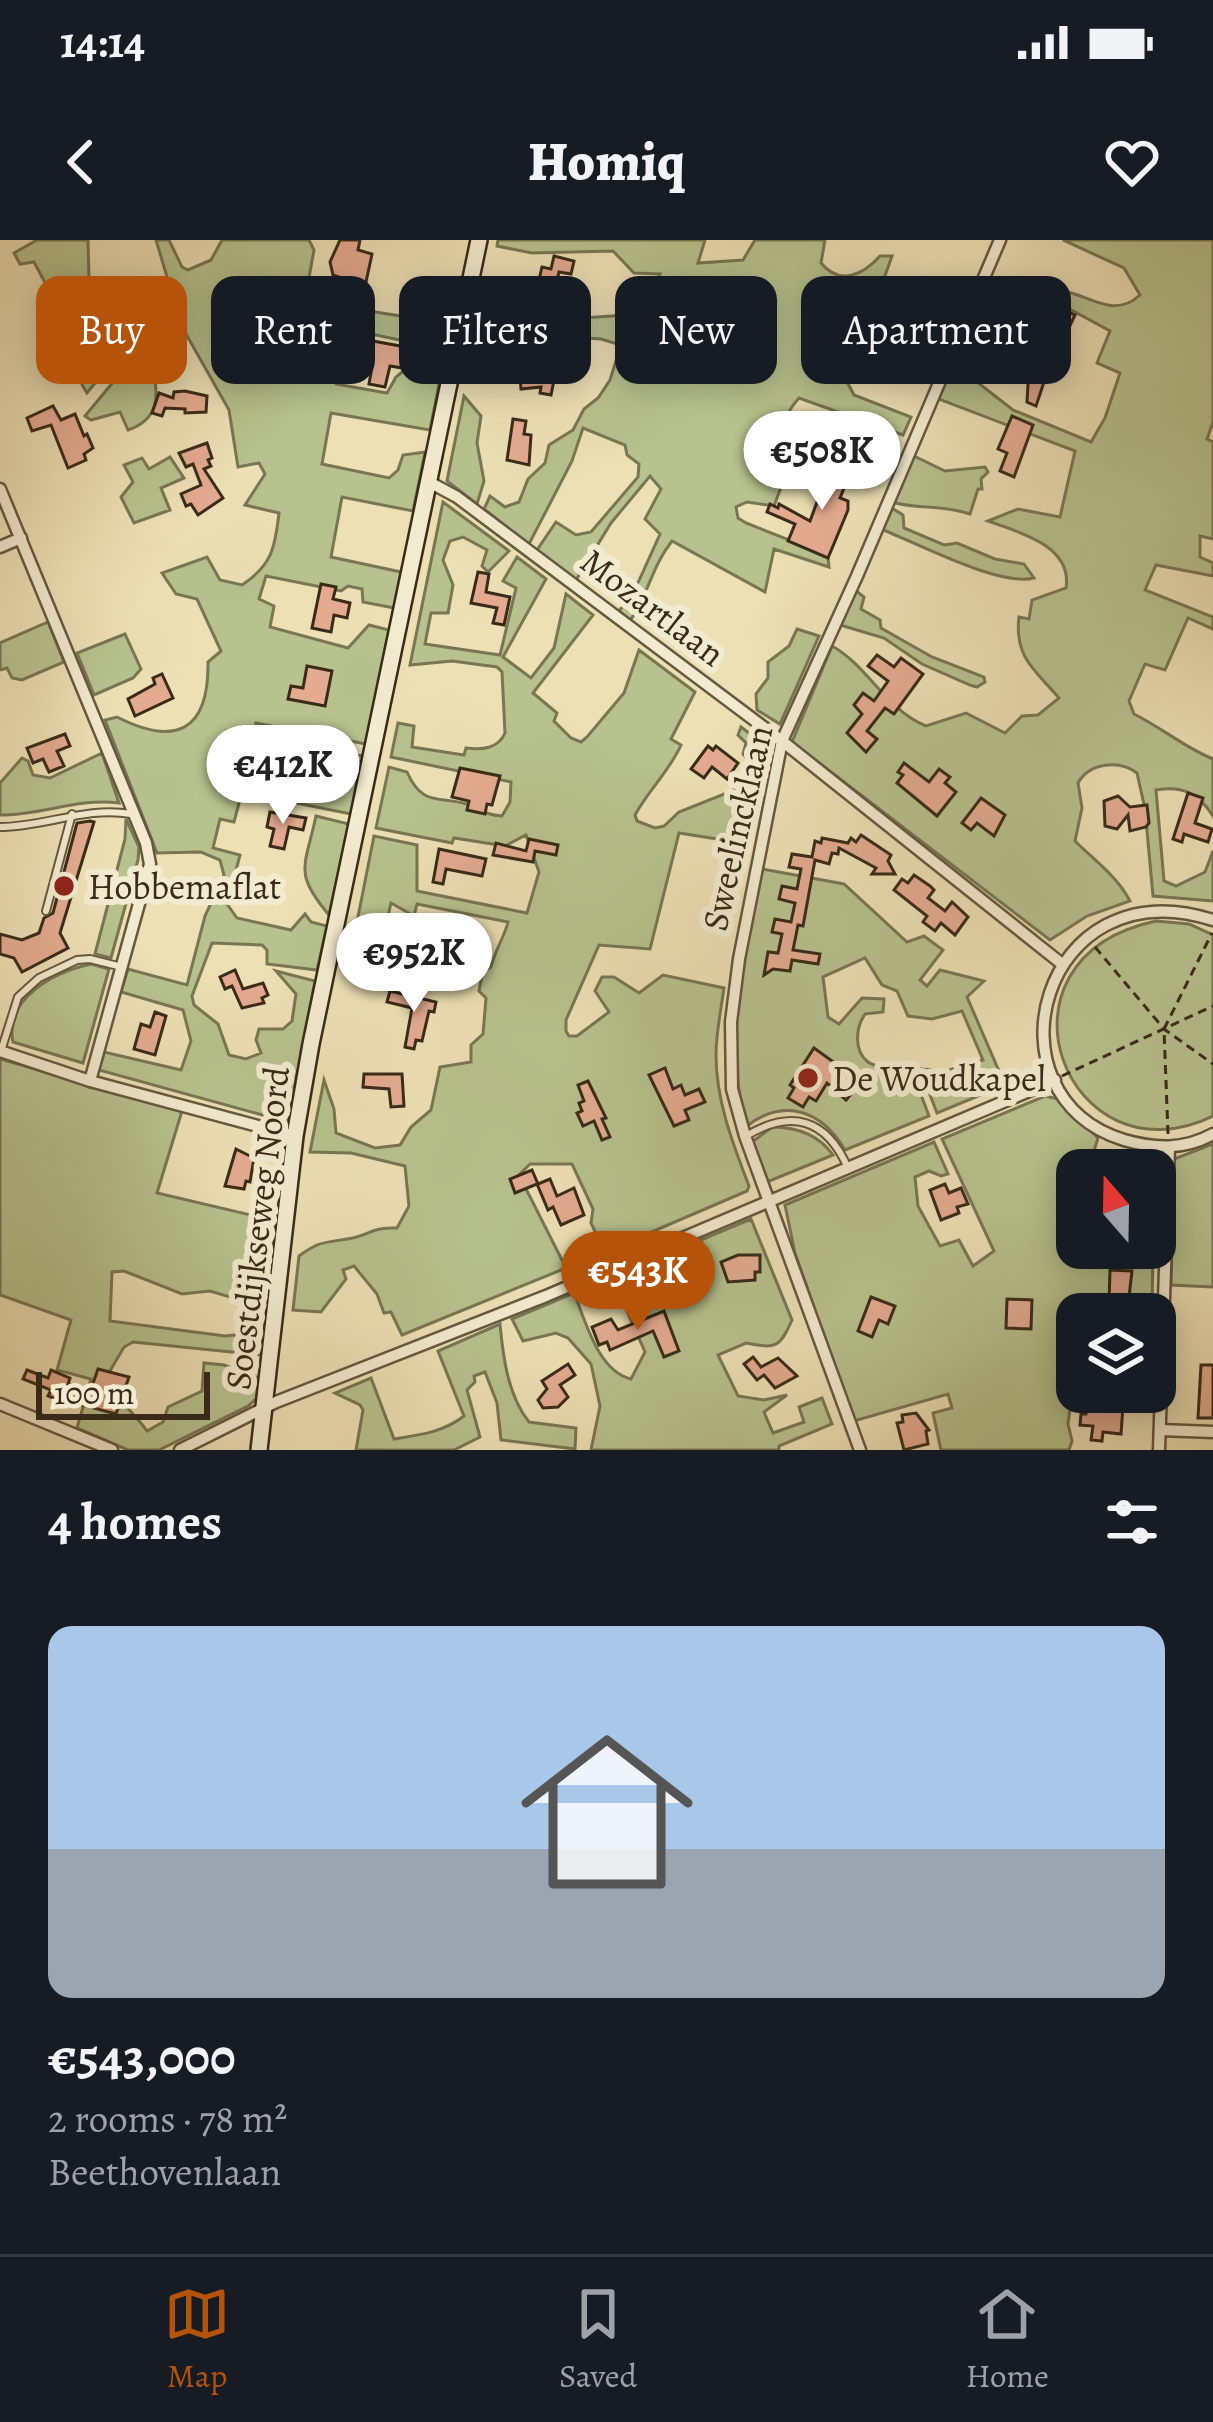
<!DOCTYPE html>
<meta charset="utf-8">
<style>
:root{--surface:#171b24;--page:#242831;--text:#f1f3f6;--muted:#9ea1a6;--line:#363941;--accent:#b45309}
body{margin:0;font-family:Alegreya,serif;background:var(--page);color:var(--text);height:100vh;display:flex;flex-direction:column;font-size:45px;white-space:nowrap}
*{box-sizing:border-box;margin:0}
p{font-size:39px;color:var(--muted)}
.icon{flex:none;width:66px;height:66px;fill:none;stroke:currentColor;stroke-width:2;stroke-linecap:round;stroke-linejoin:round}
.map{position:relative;height:1210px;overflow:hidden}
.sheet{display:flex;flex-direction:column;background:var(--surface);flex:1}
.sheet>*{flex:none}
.guide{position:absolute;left:36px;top:36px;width:1143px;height:108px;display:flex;gap:24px}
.needle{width:78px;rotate:340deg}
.tools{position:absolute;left:1056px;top:909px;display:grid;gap:24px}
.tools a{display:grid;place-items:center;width:120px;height:120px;border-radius:24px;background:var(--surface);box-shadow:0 6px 30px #0003;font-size:60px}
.scale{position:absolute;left:36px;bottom:30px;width:174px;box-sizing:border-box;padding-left:12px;border:6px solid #392b18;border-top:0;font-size:33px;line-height:42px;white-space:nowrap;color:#392b18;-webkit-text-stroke:9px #f3ebcf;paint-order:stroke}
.price{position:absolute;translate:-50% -102px;padding:0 27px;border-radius:42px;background:#fff;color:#222;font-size:39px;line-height:78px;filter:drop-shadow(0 3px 6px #0008)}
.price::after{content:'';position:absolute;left:50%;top:72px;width:36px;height:27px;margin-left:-18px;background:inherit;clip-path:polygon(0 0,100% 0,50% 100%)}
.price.active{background:var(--accent);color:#fff}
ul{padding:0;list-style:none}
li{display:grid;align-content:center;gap:24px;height:636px;padding:0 48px}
li span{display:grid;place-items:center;height:372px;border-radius:24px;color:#555}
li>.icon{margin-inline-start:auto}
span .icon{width:216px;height:216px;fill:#fffc;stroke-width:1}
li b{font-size:51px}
h2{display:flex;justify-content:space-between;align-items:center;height:144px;padding:0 48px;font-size:51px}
.pill{padding:0 42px;border-radius:24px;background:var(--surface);box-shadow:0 6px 30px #0003;font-size:42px;line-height:108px}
.pill.active{background:var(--accent);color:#fff}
.status{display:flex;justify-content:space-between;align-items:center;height:84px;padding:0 60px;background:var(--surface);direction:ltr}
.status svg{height:33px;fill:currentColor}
header{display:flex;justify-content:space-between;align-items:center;height:156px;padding:0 48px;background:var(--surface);font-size:54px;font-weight:800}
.dock{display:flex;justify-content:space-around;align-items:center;height:168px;border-top:3px solid var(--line);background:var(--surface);font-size:33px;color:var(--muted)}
.dock a{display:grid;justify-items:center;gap:6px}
.dock .active{color:var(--accent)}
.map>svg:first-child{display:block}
</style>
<div class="status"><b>14:14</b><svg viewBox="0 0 49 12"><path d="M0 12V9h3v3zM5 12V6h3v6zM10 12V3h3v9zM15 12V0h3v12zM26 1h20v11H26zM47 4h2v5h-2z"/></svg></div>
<header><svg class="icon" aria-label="back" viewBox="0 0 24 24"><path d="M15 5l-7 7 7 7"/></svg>Homiq<svg class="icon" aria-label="heart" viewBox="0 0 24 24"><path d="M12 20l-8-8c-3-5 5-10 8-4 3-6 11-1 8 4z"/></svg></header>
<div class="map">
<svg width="1213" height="1210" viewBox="0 0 1213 1210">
<rect width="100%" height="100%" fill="#ede0b5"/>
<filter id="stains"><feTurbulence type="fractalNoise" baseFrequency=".00167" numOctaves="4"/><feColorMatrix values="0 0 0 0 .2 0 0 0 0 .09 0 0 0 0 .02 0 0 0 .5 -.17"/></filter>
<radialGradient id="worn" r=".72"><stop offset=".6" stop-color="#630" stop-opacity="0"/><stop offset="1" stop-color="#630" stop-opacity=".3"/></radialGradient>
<g fill="#b7c28e" stroke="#787653" stroke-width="3">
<polygon points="37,0 88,0 89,38 50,52 34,22 20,24 14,13"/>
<path d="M156,0H169L182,27L188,30L211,20L222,0H309L314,10L306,54L363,70L451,84L445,117L412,110L409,102L329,85L322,105L332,123L336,144L387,153L396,137L413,123L442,128L430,190L331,173L322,224L389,238L398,230L403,215L425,212L413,271L342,257L331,317L401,332L394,368L363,362L362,349L348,346L341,351L266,336L259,359L274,366L270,387L348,408L369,385L389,390L366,504L256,483L245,533L312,548L322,545L330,511L363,516L351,574L242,552L234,582L220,579L213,608L240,615L227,664L237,678L291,690L305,674L311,682L327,686L317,730L267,724V710L262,705L212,703L192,756L194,765L218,784L229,815L246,819L261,813L256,800L259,789H283L292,781L296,754L276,731L315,741L288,882L99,830L104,812L181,830L191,801L183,770L121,752L128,729L187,745L205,676L224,635L220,620L201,612L157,613L105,480L117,477C176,507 209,491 208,422L221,411L197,359L176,354L162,333L207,317L220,340L242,345C272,325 275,308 279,273L245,265L265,234L259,223L238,227L229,170L182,87Z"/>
<path d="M498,0H705L698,23L743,20L755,0H825L821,23C840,46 863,35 880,16H892L882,44L877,43L873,91L869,103L853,118L846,140L854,155L911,177L903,195L799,158C784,174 772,206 776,228L787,231L774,266L747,262L736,267L738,278L746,283L820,312L828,318L829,327L774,309L765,352L672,301C652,326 648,355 630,381L618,372L632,356L660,294L645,279L661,249L650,236L611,283L576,340L537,310L556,282L576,295L591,292L638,237L639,224L627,215L625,205L583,188L572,221L529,304L484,269L490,256L505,267L519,262L528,239L545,223L549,205L573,190L584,169L598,158L610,140L621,105L601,99L524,94L482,75L485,59L539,81L640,74L660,34L634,33L613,11L532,13L497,6Z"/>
<path d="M1063,0H1213V182L1207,199L1213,202V299L1200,296V317L1213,323V336L1156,325L1145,350L1213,377V389L1188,378L1165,430L1145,424L1129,461L1134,474C1162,488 1184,507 1213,519V576C1199,554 1183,545 1156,550L1164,641L1176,646L1205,632L1213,611V661L1153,656L1145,569L1137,533C1119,519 1089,523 1078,543L1082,568L1075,601C1095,621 1116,635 1130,661L1087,676L1050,700L792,502L832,406C868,426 885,469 926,486L966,473L1005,493L1022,476L1038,475L1059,458C1035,430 1014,417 1019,377L1029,379L1032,360L1066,348C1073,306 1019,292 988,281L1018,269L1060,277L1075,211L936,158L959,103L972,111L977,142L1013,170L1091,202L1105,178L1120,133L1097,123L1110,91L1064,66L1059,50C1089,54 1113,80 1140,55L1124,28Z"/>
<path d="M95,93L116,97L125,106L87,153C75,134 72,123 78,102Z"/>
<path d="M134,117L136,122L152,117C156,150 165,177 128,190L120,172L91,180L85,176Z"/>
<polygon points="464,156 481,176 477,203 484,241 477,264 447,241"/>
<path d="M912,215L945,231L985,227L988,232L981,239L982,249H978L970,274C940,264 918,270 892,262Z"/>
<polygon points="170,217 184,238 161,248 170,270 134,283 121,257 133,242 124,225 142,218 149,229"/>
<path d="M443,262L509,311L488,332L482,326L487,310L463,297L450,301L443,320L453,345L448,373H431L425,404L500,415L516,348L503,341L517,317L546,339L503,417L531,438L554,408L566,354L593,375L533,453L557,473L554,481L571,498L581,502L587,497L624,453L639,410L695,452L671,499L681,505C669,532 649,549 635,575L637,581L655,588L664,586L679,572L732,551L751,524L743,514L746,503L738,495L741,487L770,509L749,604L679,593L650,709L599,705L566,780V791L569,796H577L609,772L595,751L602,737H614L639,753L663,735L724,748C721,770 716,793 716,815C716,861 733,904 749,946L747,951L605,1012L591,983L593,969L572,924H530L519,935L566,1028L402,1095L391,1072L384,1073L377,1054L354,1026L343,1030L346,1039L321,1072L293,1070L299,1016C320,1001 323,1003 347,999C369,996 370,987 397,988L409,966L405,926L351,913L310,912L324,840L334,869L336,893L375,908L400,905L411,887L431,870L440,827L471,822V805L483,794L486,758L479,751L483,731L491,727C495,710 504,698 508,682L417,664L414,676L391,663L383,697L355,692L374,596L417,605V651L527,673L539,632L526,595L505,606L454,598L452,603L376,588L389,527L407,532C424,571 444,553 475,567C485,572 488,575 502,576L510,562L511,542L391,517L398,483L414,486L412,507L464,515L466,508C482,510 498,509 505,493L502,432L497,427L452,421L410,425Z"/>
<path d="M890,267L903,275L904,288L944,305L957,303L995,319L1024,324L1034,338C999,347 917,303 881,289Z"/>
<polygon points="855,350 864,357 861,369 880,380 881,388 932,417 984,437 985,442 977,447 970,445 922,424 884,398 840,385"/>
<polygon points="48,382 64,422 22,440 12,438 7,428 0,430 0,403"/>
<polygon points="797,389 819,396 780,484 757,470 756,454 768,438 768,422 789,406"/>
<polygon points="125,394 141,429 133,438 94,455 77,413"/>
<path d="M102,513L119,563C76,558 43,575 0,575V543L22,518L28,521L33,535L50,538Z"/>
<path d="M316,576L349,584L329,675C293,632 305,628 316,576Z"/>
<polygon points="126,579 139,607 138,620 111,718 95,714 125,599"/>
<path d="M762,629L844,644L907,702L924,696L943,710L920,740L927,746L940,730L984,741L967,757L1005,845L937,873L920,829L946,831L983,820L962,771L932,779L908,776L897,751L882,745L865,718L823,737L828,777L839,784L862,758L884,759L883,772L865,774C856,787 853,810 868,822C877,829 898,826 910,826L929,876L845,910C822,871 785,857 747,886C721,802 746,713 762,629Z"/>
<path d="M1156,681L1189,684L1213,695V876C1067,947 978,719 1156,681Z"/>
<path d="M91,724L109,729L83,823L13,802C4,758 54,732 91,724Z"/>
<path d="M0,819L182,871L157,953L276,981L267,1068L210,1051L182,1054L124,1031L112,1032L110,1081L225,1096L264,1092L262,1115L133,1102L124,1107L107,1136C115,1160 132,1170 147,1191L163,1182L168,1167L202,1151L204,1123L224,1125L259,1138L257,1158L248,1166L159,1210H128L77,1188L91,1139L57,1130L71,1080L0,1055Z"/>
<polygon points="1045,856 1058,859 1098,898 1088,930 1077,930 1077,1008 1153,1008 1152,1074 1077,1074 1077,1097 1061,1111 1062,1116 1077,1117 1068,1184 1072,1201 1069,1210 941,1210 933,1173 952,1168 948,1154 854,1181 795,1013 785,965 934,902 948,934 941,936 929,931 915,937 918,966 940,1006 959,1000 973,1026 994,1011 942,899"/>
<path d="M772,887C797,887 818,894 833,915L767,942L752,902Z"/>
<polygon points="1213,904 1213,1047 1171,1045 1174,919"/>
<path d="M751,979L792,1080C779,1110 774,1108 746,1103L718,1115L738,1156L764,1160L787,1155L764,1172L773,1193L804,1182L799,1167L822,1158L832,1184L779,1206V1210H591L600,1166L591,1124L568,1098L556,1093L523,1101L512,1079L574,1053C586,1082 598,1131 631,1139L645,1112L612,1037Z"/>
<path d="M500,1084C503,1117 508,1156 529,1182L576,1188L575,1209L501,1200L497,1163L485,1132L474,1136L475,1142L467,1150L480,1197L454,1210H356L363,1170L360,1165L335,1153L371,1138L394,1199C419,1195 444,1192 464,1176L438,1111Z"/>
</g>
<g fill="#e4ab91" stroke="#392b18" stroke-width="3">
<polygon points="340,0 360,0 358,10 372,14 366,42 359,41 354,47 343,45 339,37 333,35 330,22"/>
<polygon points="554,16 574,21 571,34 559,32 554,53 567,56 564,71 539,65 542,53 538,44 542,27 551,29"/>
<polygon points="1044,61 1075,75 1067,92 1056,87 1048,97 1036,92 1038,80 1033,78"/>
<polygon points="137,68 149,107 164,103 169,118 151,128 150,124 142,127 133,90 113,99 108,87 109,77 117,75 116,71"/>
<polygon points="356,98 406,107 402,128 390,126 385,147 369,144 372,127 351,123"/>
<polygon points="1015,105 1051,121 1036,166 1027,162 1029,126 1009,118"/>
<polygon points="562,107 563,112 575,110 578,121 557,125 551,155 540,153 541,147 521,149 520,136 543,134 544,114"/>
<polygon points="185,151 207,156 206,172 185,173 185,169 165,168 162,176 152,173 159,153 173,158 174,152"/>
<polygon points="53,166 61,180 75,174 84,196 87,194 93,208 84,214 86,220 68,228 51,185 32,191 27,178"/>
<polygon points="1012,176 1033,185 1014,237 1000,231 1007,213 998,209"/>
<polygon points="513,179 526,181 524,194 531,195 529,225 507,220"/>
<polygon points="207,203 212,218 208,220 211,226 204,229 223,258 198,275 191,264 186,266 181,254 201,245 193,224 186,227 179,213"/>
<polygon points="833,219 861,231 858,240 849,236 840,258 848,261 848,270 828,318 788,301 795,284 767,272 770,264 778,268 779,264 810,281"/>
<polygon points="478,332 489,334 486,352 510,357 504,385 493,383 497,368 471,363"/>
<polygon points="321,344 336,347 333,359 350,363 347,378 334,375 331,392 312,388"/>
<polygon points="877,415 894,427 901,418 923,434 894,474 885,468 867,491 877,499 866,512 847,493 862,474 854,465 863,453 874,461 888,441 868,426"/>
<polygon points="307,426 332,431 325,466 288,459 291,446 303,448"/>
<polygon points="162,434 173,458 135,476 128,459 155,444 153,438"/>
<polygon points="65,494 70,506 57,511 64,526 49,532 43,519 33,523 27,508"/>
<polygon points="708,506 713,510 716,506 738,523 727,539 712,527 704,538 691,529"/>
<polygon points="904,523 929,542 939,529 950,537 945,543 956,552 937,576 897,543 903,535 898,532"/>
<polygon points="460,528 500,536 492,565 487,564 485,574 467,570 469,561 452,557"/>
<polygon points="1188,553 1203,558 1195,583 1212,589 1208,602 1184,594 1182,602 1173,599"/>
<polygon points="1118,556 1130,567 1147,565 1149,583 1146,587 1130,591 1128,575 1117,589 1105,586 1104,561"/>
<polygon points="981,558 1005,575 994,596 977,583 971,590 962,583"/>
<polygon points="270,572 306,578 303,590 289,587 284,609 270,606 274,589 267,587"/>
<polygon points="90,581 94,582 60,693 68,708 22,732 14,718 0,714 0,694 22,700 39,693 44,678 53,673 77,583"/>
<polygon points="861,595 891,615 888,621 895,634 872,634 876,628 839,608 838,614 832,613 829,624 815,620 803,686 798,685 793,710 820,714 818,724 792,720 790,731 773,729 764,735 768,712 778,713 782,694 772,692 775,679 791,682 795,663 779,659 782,646 797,649 801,629 789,627 792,614 812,617 815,601 821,603 822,598 848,603 851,598 856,602"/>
<polygon points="529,599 558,605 556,615 535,611 533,622 493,615 496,603 526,611"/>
<polygon points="439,609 486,619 482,636 446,629 443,644 433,642"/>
<polygon points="914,635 930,646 934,650 928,658 945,671 952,662 968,677 955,695 941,683 935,691 923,682 927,676 894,650 902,639 908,643"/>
<polygon points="456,684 469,687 465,708 452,708 450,715 431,711 435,690 454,692"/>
<polygon points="235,730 243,749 263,743 268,755 262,758 264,763 242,768 232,746 225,749 220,737"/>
<polygon points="390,751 436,762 434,772 429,771 422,801 416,800 414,809 405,807 412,768 387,762"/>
<polygon points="155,772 166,776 155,815 134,809 141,784 150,787"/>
<polygon points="814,808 846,831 858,846 846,860 827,843 816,861 809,857 803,867 788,858 794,848 790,845"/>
<polygon points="665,828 673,849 681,845 685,855 699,849 705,862 685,870 689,880 674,886 649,835"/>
<polygon points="364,834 402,834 404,866 391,867 389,849 363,847"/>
<polygon points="588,841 606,878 602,879 610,897 602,900 594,881 583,886 577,873 582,871 579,863 584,861 578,845"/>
<polygon points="236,909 254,918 250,942 246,941 244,949 225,946"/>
<polygon points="532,930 538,944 550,939 557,956 574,948 584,975 561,985 553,967 548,970 537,944 515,953 510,939"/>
<polygon points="945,944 949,953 961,948 968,964 957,967 959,973 941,980 930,950"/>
<polygon points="738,1015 760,1015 760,1032 755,1032 755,1040 728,1042 721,1022"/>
<polygon points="1110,1030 1132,1031 1127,1074 1100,1074 1100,1065 1109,1063"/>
<polygon points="871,1057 895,1066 888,1084 879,1080 872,1097 858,1091"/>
<polygon points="1007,1059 1032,1060 1031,1089 1006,1088"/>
<polygon points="664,1071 679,1111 664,1117 653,1091 610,1110 607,1102 599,1105 592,1087 611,1079 618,1090"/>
<polygon points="753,1117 761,1127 778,1118 797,1136 775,1148 764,1135 757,1140 744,1124"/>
<polygon points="568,1124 575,1135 560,1145 568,1157 558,1167 543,1168 538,1160 547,1149 542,1141"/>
<polygon points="1201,1125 1213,1125 1213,1178 1198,1178"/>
<polygon points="98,1129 129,1137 116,1174 75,1163 74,1166 48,1156 51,1150 23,1139 27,1130 48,1138 51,1130 70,1138 68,1144 90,1152"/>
<polygon points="1096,1152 1124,1152 1121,1194 1103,1192 1102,1201 1091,1200 1093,1186 1080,1185 1081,1174 1086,1174 1087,1168 1095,1169"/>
<polygon points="916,1173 929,1190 926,1191 928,1204 904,1210 897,1183 903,1182 902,1175"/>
</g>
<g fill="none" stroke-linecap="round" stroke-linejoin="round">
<defs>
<g id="lane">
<path d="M0,587C45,587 86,566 131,574"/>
<polyline points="46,671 72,574"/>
<polyline points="1,811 18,757 39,738 77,720 90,719 122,727"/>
<path d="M746,896C791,869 826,878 848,928"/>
</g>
<g id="street">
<polyline points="431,243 457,257 782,501 1062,724"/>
<polyline points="0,249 146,603 150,624 90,841"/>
<polyline points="0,307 21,298"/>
<path d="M1213,680C1041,625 980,856 1124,900C1155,909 1184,910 1213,894"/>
<polyline points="0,811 90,841 295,896"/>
<polyline points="0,1164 112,1210"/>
<polyline points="1160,1190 1213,1192"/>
<polyline points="180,1210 276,1162 546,1056 1055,840"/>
<polyline points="860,1210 745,896 732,849 731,782 739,719 782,501 857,336 1000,0"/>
<polyline points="1159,1210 1169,908"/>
</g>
<polyline id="secondary" points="259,1210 295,896 311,804 479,0"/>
</defs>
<use href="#lane" stroke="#66583f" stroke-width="10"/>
<use href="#street" stroke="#66583f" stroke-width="15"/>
<use href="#secondary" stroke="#392b18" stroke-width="20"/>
<g stroke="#392b18" stroke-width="3" stroke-dasharray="9 6" stroke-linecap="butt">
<polyline points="1095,707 1164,789 1213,824"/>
<polyline points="1062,836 1213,766"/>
<polyline points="1168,894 1164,789 1212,693"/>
</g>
<use href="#lane" stroke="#f3ebcf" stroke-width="6"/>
<use href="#street" stroke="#f3ebcf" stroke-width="10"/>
<use href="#secondary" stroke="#f3ebcf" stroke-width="15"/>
</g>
<g fill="#8f2418" stroke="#f3ebcf" stroke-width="4.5">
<circle cx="64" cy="646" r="12"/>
<circle cx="808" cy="838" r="12"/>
</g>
<g text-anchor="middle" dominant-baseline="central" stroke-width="12" stroke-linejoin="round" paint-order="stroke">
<g font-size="36" fill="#392b18" stroke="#f3ebcf">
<text transform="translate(653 367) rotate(37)">Mozartlaan</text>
<text transform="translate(737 588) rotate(-77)">Sweelincklaan</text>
<text transform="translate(257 988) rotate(-83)">Soestdijkseweg Noord</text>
</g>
<g font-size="36" fill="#392b18" stroke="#f3ebcf" text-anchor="start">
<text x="88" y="646">Hobbemaflat</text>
<text x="832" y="838">De Woudkapel</text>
</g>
</g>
<rect width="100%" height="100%" filter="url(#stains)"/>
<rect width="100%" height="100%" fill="url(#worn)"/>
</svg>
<div class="tools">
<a><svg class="needle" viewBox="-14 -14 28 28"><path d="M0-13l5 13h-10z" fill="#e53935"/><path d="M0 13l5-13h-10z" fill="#9ea1a6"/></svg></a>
<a><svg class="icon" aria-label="layers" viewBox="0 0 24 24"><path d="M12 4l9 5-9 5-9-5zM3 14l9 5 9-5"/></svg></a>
</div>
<div class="scale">100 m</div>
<b class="price" style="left:822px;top:273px">€508K</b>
<b class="price" style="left:283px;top:587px">€412K</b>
<b class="price" style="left:414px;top:775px">€952K</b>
<b class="price active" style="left:638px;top:1093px">€543K</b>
<div class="guide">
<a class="pill active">Buy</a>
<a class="pill">Rent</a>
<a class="pill">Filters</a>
<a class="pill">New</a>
<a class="pill">Apartment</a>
</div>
</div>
<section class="sheet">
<h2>4 homes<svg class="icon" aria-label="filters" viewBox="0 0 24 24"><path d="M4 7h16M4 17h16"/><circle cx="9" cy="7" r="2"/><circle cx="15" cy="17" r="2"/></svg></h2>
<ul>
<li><span style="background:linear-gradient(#a9c7e8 60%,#9aa5b1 0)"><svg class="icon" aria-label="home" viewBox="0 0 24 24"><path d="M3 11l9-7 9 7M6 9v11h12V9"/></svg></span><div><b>€543,000</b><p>2 rooms · 78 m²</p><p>Beethovenlaan</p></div></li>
</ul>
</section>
<nav class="dock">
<a class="active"><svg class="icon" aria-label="map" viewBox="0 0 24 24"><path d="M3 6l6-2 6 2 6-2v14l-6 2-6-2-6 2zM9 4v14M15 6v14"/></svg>Map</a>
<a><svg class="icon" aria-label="saved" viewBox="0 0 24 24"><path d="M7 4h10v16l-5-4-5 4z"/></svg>Saved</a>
<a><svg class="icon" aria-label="home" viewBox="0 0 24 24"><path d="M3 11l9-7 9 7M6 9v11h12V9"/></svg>Home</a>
</nav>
